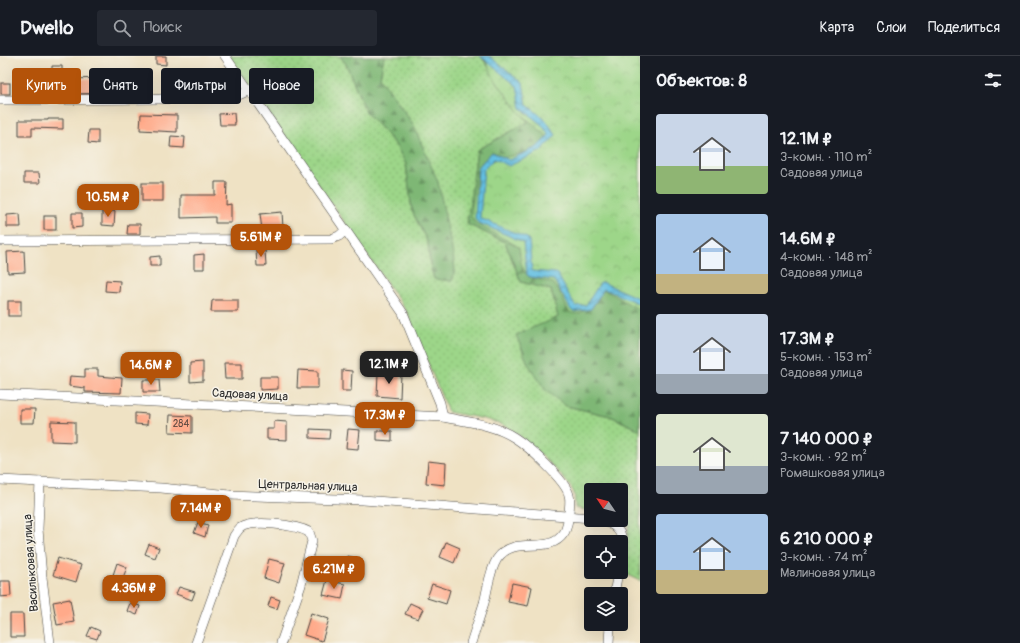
<!DOCTYPE html>
<html lang="ru">
<meta charset="utf-8">
<style>
:root{--surface:#171b24;--page:#242831;--text:#f1f3f6;--muted:#9ea1a6;--line:#363941;--accent:#b45309}
body{margin:0;font-family:Pangolin,sans-serif;background:var(--page);color:var(--text);height:100vh;display:flex;flex-direction:column;font-size:15px;white-space:nowrap}
*{box-sizing:border-box;margin:0}
p{font-size:13px;color:var(--muted)}
.icon{flex:none;width:22px;height:22px;fill:none;stroke:currentColor;stroke-width:2;stroke-linecap:round;stroke-linejoin:round}
.map{position:relative;flex:1;overflow:hidden}
.sheet{display:flex;flex-direction:column;background:var(--surface);width:380px}
.sheet>*{flex:none}
.top-card{position:absolute;left:12px;top:12px;width:380px;height:36px;display:flex;gap:8px}
.needle{width:26px;rotate:305deg}
.controls{position:absolute;left:584px;top:427px;display:grid;gap:8px}
.controls a{display:grid;place-items:center;width:44px;height:44px;border-radius:4px;background:var(--surface);box-shadow:0 4px 16px #0002;font-size:20px}
.price{position:absolute;translate:-50% -34px;padding:0 9px;border-radius:8px;background:var(--accent);color:#fff;font-size:13px;line-height:26px;filter:drop-shadow(0 1px 2px #0008)}
.price::after{content:'';position:absolute;left:50%;top:24px;width:12px;height:9px;margin-left:-6px;background:inherit;clip-path:polygon(0 0,100% 0,50% 100%)}
.price.selected{background:#222;color:#fff}
ul{padding:0;list-style:none}
li{display:flex;align-items:center;gap:12px;height:100px;padding:0 16px}
li span{display:grid;place-items:center;flex:none;width:112px;height:80px;border-radius:4px;color:#555}
li>.icon{margin-inline-start:auto}
span .icon{width:48px;height:48px;fill:#fffc;stroke-width:1}
li b{font-size:17px}
h2{display:flex;justify-content:space-between;align-items:center;height:48px;padding:0 16px;font-size:17px}
.chip{padding:0 14px;border-radius:4px;background:var(--surface);box-shadow:0 4px 16px #0002;font-size:14px;line-height:36px}
.chip.selected{background:var(--accent);color:#fff}
header{display:flex;align-items:center;gap:24px;box-sizing:border-box;height:56px;padding:0 20px;background:var(--surface);border-bottom:1px solid var(--line)}
header strong{font-size:19px}
nav{display:flex;gap:22px;margin-inline-start:auto;font-size:14px}
.search{width:280px;height:36px;background:var(--page);display:flex;align-items:center;gap:10px;box-sizing:border-box;padding:0 14px;border-radius:4px;color:var(--muted);font-size:15px}
main{display:flex;flex:1;min-height:0}
.map>svg:first-child{display:block}
</style>
<header>
<strong>Dwello</strong>
<div class="search"><svg class="icon" aria-label="search" viewBox="0 0 24 24"><circle cx="10" cy="10" r="6"/><path d="M15 15l6 6"/></svg>Поиск</div>
<nav><a>Карта</a><a>Слои</a><a>Поделиться</a></nav>
</header>
<main>
<div class="map">
<svg width="640" height="587" viewBox="0 0 640 587">
<defs>
<pattern id="grass-dots" width="8" height="8" patternUnits="userSpaceOnUse"><rect width="8" height="8" fill="#9dd689"/><path d="M2 2h.1M6 6h.1" fill="none" stroke="#87b876" stroke-width="1.8" stroke-linecap="round"/></pattern>
<pattern id="forest-firs" width="22" height="20" patternUnits="userSpaceOnUse"><rect width="22" height="20" fill="#7eb775"/><path d="M5 1l3.5 6h-7zM16 11l3.5 6h-7z" fill="#679560"/></pattern>
<pattern id="park-crowns" width="20" height="18" patternUnits="userSpaceOnUse"><rect width="20" height="18" fill="#9dd689"/><path d="M2 6a3 3 0 1 1 6 0M12 15a3 3 0 1 1 6 0" fill="none" stroke="#87b876"/></pattern>
<pattern id="water-waves" width="16" height="10" patternUnits="userSpaceOnUse"><rect width="16" height="10" fill="#64bfe2"/><path d="M0 5q4-4 8 0t8 0" fill="none" stroke="#539bb7"/></pattern>
</defs>
<rect width="100%" height="100%" fill="#f7f3e8"/>
<filter id="ink" filterUnits="userSpaceOnUse"><feTurbulence type="fractalNoise" baseFrequency=".025" numOctaves="2"/><feDisplacementMap in="SourceGraphic" scale="8" xChannelSelector="R" yChannelSelector="G"/><feConvolveMatrix kernelMatrix="1 2 1 2 8 2 1 2 1" color-interpolation-filters="sRGB"/></filter>
<filter id="wash" filterUnits="userSpaceOnUse"><feTurbulence type="fractalNoise" baseFrequency=".012" numOctaves="4" result="noise"/><feDisplacementMap in="SourceGraphic" scale="16" xChannelSelector="R" yChannelSelector="G"/><feGaussianBlur stdDeviation="0.9" result="paint"/><feColorMatrix in="noise" values="0 0 0 0 0 0 0 0 0 0 0 0 0 0 0 0 0 1.4 0 .05"/><feComposite in="paint" operator="in"/></filter>
<g filter="url(#wash)">
<rect width="100%" height="100%" fill="#efe2c4"/>
<path fill="url(#grass-dots)" stroke="#64805a" d="M229,0H340L346,8L366,56L395,88L406,108L412,155L428,187L430,208L434,223L413,68L380,21L384,0H481L528,66L477,94L467,168L505,186L521,226L551,234L558,261L566,350L610,360L640,374V525L625,518L629,462L621,461V434H591V455L575,452C575,448 575,442 574,437C570,424 520,378 507,371C489,362 467,360 448,356L407,256Z"/>
<g fill="url(#forest-firs)" stroke="#547150">
<polygon points="340,0 384,0 380,21 413,68 438,126 453,198 455,214 452,225 434,223 430,208 428,187 412,155 406,108 395,88 366,56 346,8"/>
<polygon points="482,2 517,30 549,79 537,91 509,104 492,96 478,111 523,186 554,224 591,253 604,233 640,248 640,374 610,360 566,350 546,335 528,308 516,279 558,261 551,234 521,226 505,186 467,168 477,94 528,66"/>
</g>
<path fill="url(#park-crowns)" stroke="#64805a" d="M482,0H640V254L605,234L589,243C587,254 581,261 569,256L559,235L553,227L530,221C520,214 521,202 519,191L475,167L471,160L477,115L479,109L489,105L532,95L548,85L546,79L521,58L493,21L487,7Z"/>
<polygon fill="url(#water-waves)" stroke="#487586" points="480,0 489,0 523,27 527,49 545,63 556,79 541,95 509,110 494,103 484,113 480,162 527,182 529,184 532,215 556,217 558,219 575,250 586,249 600,227 602,226 640,243 640,248 604,233 591,253 574,256 571,254 554,224 530,221 527,219 523,186 477,166 475,162 478,111 492,96 509,104 537,91 549,79 542,69 521,52 517,30"/>
<g id="blocks">
<g fill="#ffaa8a">
<polygon points="156,0 166,0 166,9 156,8"/>
<polygon points="52,10 62,10 62,24 52,23"/>
<polygon points="24,18 35,18 34,34 24,34"/>
<polygon points="119,20 119,37 69,38 69,23 108,22 108,21"/>
<rect x="1" y="27" width="9" height="11"/>
<polygon points="234,57 235,69 220,69 219,58"/>
<polygon points="141,58 177,59 177,76 140,74"/>
<polygon points="48,63 63,63 63,73 32,72 32,80 19,80 19,64 48,64"/>
<polygon points="89,74 98,74 98,88 88,87"/>
<polygon points="171,80 185,81 184,92 170,91"/>
<polygon points="24,117 39,117 40,127 24,127"/>
<polygon points="215,126 227,126 226,149 231,148 231,167 215,167 215,161 181,162 181,139 215,139"/>
<rect x="142" y="127" width="21" height="18"/>
<polygon points="102,155 115,155 114,170 102,169"/>
<polygon points="282,156 283,172 262,174 260,158"/>
<polygon points="72,157 82,157 82,171 72,172"/>
<polygon points="20,158 21,171 7,171 7,159"/>
<rect x="44" y="160" width="12" height="14"/>
<polygon points="128,168 140,168 140,178 127,178"/>
<polygon points="256,194 265,194 266,210 257,210"/>
<polygon points="24,195 25,216 8,217 7,196"/>
<polygon points="204,198 204,213 194,213 194,199"/>
<polygon points="160,200 160,210 150,210 150,201"/>
<polygon points="106,224 120,225 119,236 105,235"/>
<polygon points="214,244 238,244 238,256 211,256 212,245"/>
<rect x="8" y="245" width="13" height="15"/>
<polygon points="203,306 203,325 190,326 190,307"/>
<polygon points="224,307 242,307 242,323 225,323"/>
<polygon points="85,313 98,313 98,320 122,322 121,337 85,336 85,332 69,330 70,320 85,321"/>
<polygon points="298,314 318,315 318,332 297,332"/>
<polygon points="342,314 352,315 351,335 342,335"/>
<polygon points="378,317 401,318 400,342 377,340"/>
<polygon points="260,321 278,321 278,333 260,334"/>
<polygon points="143,324 159,324 160,336 143,336"/>
<polygon points="20,353 35,353 34,367 20,367"/>
<polygon points="135,357 148,358 147,369 135,368"/>
<polygon points="170,359 192,360 192,377 169,376"/>
<polygon points="51,365 75,366 75,386 51,385"/>
<polygon points="274,365 287,366 287,384 267,383 267,373 274,373"/>
<polygon points="310,373 330,374 329,383 310,382"/>
<polygon points="348,373 360,374 358,393 346,392"/>
<polygon points="377,375 392,375 392,385 377,384"/>
<polygon points="428,405 446,407 445,429 426,427"/>
<polygon points="198,466 208,469 205,481 194,477"/>
<polygon points="446,486 460,492 454,507 440,501"/>
<polygon points="149,488 159,492 155,502 145,498"/>
<polygon points="348,500 359,503 355,517 344,514"/>
<polygon points="58,502 81,509 76,526 53,519"/>
<polygon points="269,503 285,507 279,527 264,522"/>
<polygon points="117,507 127,511 123,522 113,519"/>
<polygon points="327,524 345,528 342,543 323,539"/>
<polygon points="0,525 10,525 11,540 0,541"/>
<polygon points="512,527 532,531 528,550 508,546"/>
<polygon points="432,528 450,534 446,548 427,542"/>
<polygon points="179,531 195,536 192,544 176,538"/>
<polygon points="271,541 280,544 277,553 268,550"/>
<polygon points="70,543 74,566 57,569 53,546"/>
<polygon points="130,547 140,550 137,559 127,555"/>
<polygon points="410,547 423,553 418,563 405,558"/>
<polygon points="311,557 329,563 322,585 304,579"/>
<polygon points="10,558 23,558 24,581 10,581"/>
<polygon points="91,571 100,575 97,583 87,580"/>
</g>
</g>
</g>
<g filter="url(#ink)">
<use href="#blocks" fill-opacity="0" stroke="#484642" stroke-width="1"/>
<g fill="none" stroke-linecap="round" stroke-linejoin="round">
<defs>
<g id="minor">
<polyline points="225,0 403,257 440,347 443,361"/>
<polyline points="0,44 160,43 239,39 248,35"/>
<polyline points="0,185 331,183 339,180 346,174"/>
<path d="M0,338L443,361C467,366 494,368 515,382C528,390 566,425 569,439C571,445 568,472 564,477C548,501 515,477 497,503C489,516 488,532 484,547C480,560 475,574 471,587"/>
<polyline points="0,424 161,432 230,439 363,444 591,462"/>
<polyline points="40,426 38,473 42,521 50,587"/>
<path d="M603,464C621,472 625,480 621,500"/>
<polyline points="614,538 618,516"/>
<path d="M196,587L234,480C236,477 238,474 240,472C252,463 296,469 309,476L312,485L301,529L281,587"/>
<polyline points="609,587 610,568"/>
</g>
</defs>
<use href="#minor" stroke="#484642" stroke-width="10"/>
<use href="#minor" stroke="#fff" stroke-width="9"/>
</g>
</g>
<g text-anchor="middle" dominant-baseline="central" stroke-width="3" stroke-linejoin="round" paint-order="stroke">
<g font-size="10" fill="#604b43">
<text x="181" y="368">284</text>
</g>
<g font-size="12" fill="#2b2b2b" stroke="#f7f3e8">
<text transform="translate(250 339) rotate(3)">Садовая улица</text>
<text transform="translate(308 430) rotate(2)">Центральная улица</text>
<text transform="translate(31 507) rotate(-94)">Васильковая улица</text>
</g>
</g>
</svg>
<div class="controls">
<a><svg class="needle" viewBox="-14 -14 28 28"><path d="M0-13l5 13h-10z" fill="#e53935"/><path d="M0 13l5-13h-10z" fill="#9ea1a6"/></svg></a>
<a><svg class="icon" aria-label="locate" viewBox="0 0 24 24"><circle cx="12" cy="12" r="6"/><path d="M12 2v4M12 18v4M2 12h4M18 12h4"/></svg></a>
<a><svg class="icon" aria-label="layers" viewBox="0 0 24 24"><path d="M12 4l9 5-9 5-9-5zM3 14l9 5 9-5"/></svg></a>
</div>
<b class="price" style="left:108px;top:162px">10.5M ₽</b>
<b class="price" style="left:261px;top:202px">5.61M ₽</b>
<b class="price selected" style="left:389px;top:329px">12.1M ₽</b>
<b class="price" style="left:151px;top:330px">14.6M ₽</b>
<b class="price" style="left:385px;top:380px">17.3M ₽</b>
<b class="price" style="left:201px;top:473px">7.14M ₽</b>
<b class="price" style="left:334px;top:534px">6.21M ₽</b>
<b class="price" style="left:134px;top:553px">4.36M ₽</b>
<div class="top-card">
<a class="chip selected">Купить</a>
<a class="chip">Снять</a>
<a class="chip">Фильтры</a>
<a class="chip">Новое</a>
</div>
</div>
<section class="sheet">
<h2>Объектов: 8<svg class="icon" aria-label="filters" viewBox="0 0 24 24"><path d="M4 7h16M4 17h16"/><circle cx="9" cy="7" r="2"/><circle cx="15" cy="17" r="2"/></svg></h2>
<ul>
<li><span style="background:linear-gradient(#c9d6e8 65%,#8fb573 0)"><svg class="icon" aria-label="home" viewBox="0 0 24 24"><path d="M3 11l9-7 9 7M6 9v11h12V9"/></svg></span><div><b>12.1M ₽</b><p>3-комн. · 110 m²</p><p>Садовая улица</p></div></li>
<li><span style="background:linear-gradient(#a9c7e8 75%,#c2b280 0)"><svg class="icon" aria-label="home" viewBox="0 0 24 24"><path d="M3 11l9-7 9 7M6 9v11h12V9"/></svg></span><div><b>14.6M ₽</b><p>4-комн. · 148 m²</p><p>Садовая улица</p></div></li>
<li><span style="background:linear-gradient(#c9d6e8 75%,#9aa5b1 0)"><svg class="icon" aria-label="home" viewBox="0 0 24 24"><path d="M3 11l9-7 9 7M6 9v11h12V9"/></svg></span><div><b>17.3M ₽</b><p>5-комн. · 153 m²</p><p>Садовая улица</p></div></li>
<li><span style="background:linear-gradient(#dfe7d0 65%,#9aa5b1 0)"><svg class="icon" aria-label="home" viewBox="0 0 24 24"><path d="M3 11l9-7 9 7M6 9v11h12V9"/></svg></span><div><b>7 140 000 ₽</b><p>3-комн. · 92 m²</p><p>Ромашковая улица</p></div></li>
<li><span style="background:linear-gradient(#a9c7e8 70%,#c2b280 0)"><svg class="icon" aria-label="home" viewBox="0 0 24 24"><path d="M3 11l9-7 9 7M6 9v11h12V9"/></svg></span><div><b>6 210 000 ₽</b><p>3-комн. · 74 m²</p><p>Малиновая улица</p></div></li>
</ul>
</section>
</main>
